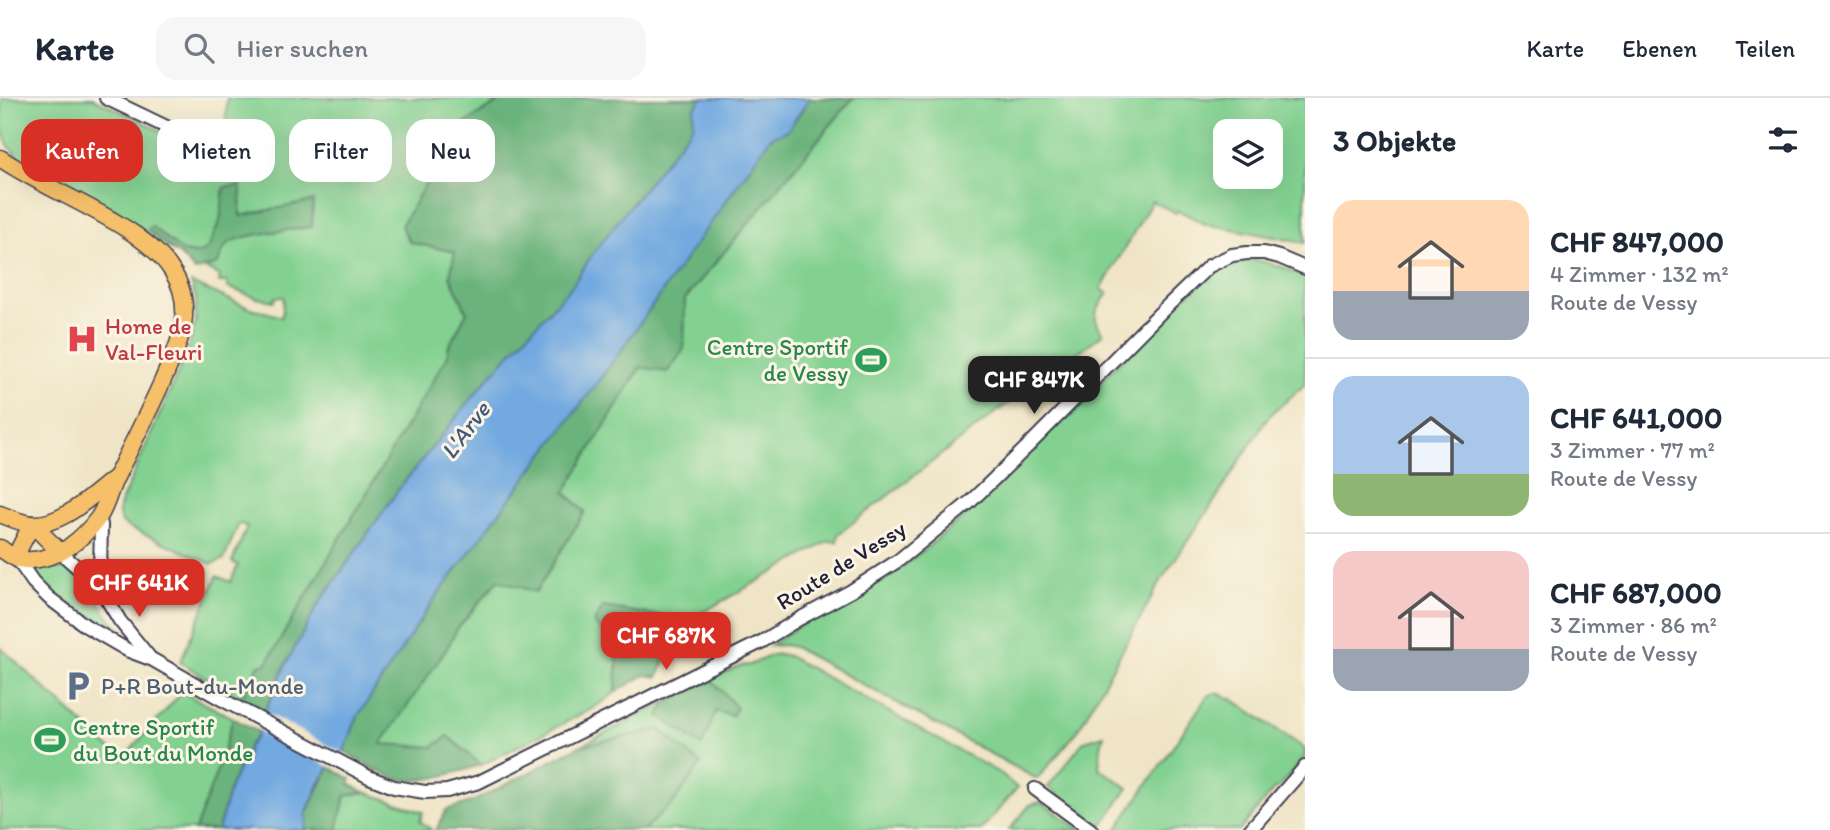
<!DOCTYPE html>
<html lang="de">
<meta charset="utf-8">
<style>
:root{--surface:#fff;--page:#f6f6f7;--text:#1f2937;--muted:#747a83;--line:#e0e1e3;--accent:#d93025}
body{margin:0;font-family:Itim,sans-serif;background:var(--page);color:var(--text);height:100vh;display:flex;flex-direction:column;font-size:26px;white-space:nowrap}
*{box-sizing:border-box;margin:0}
p{font-size:23px;color:var(--muted)}
.icon{flex:none;width:38px;height:38px;fill:none;stroke:currentColor;stroke-width:2;stroke-linecap:round;stroke-linejoin:round}
.map{position:relative;flex:1;overflow:hidden}
.panel{display:flex;flex-direction:column;background:var(--surface);width:525px}
.panel>*{flex:none}
.top-card{position:absolute;left:21px;top:21px;width:665px;height:63px;display:flex;gap:14px}
.fabs{position:absolute;left:1213px;top:21px;display:grid;gap:14px}
.fabs a{display:grid;place-items:center;width:70px;height:70px;border-radius:14px;background:var(--surface);box-shadow:0 7px 28px #0002;font-size:35px}
.price{position:absolute;translate:-50% -60px;padding:0 16px;border-radius:14px;background:var(--accent);color:#fff;font-size:23px;line-height:46px;filter:drop-shadow(0 2px 4px #0008)}
.price::after{content:'';position:absolute;left:50%;top:42px;width:21px;height:16px;margin-left:-10px;background:inherit;clip-path:polygon(0 0,100% 0,50% 100%)}
.price.active{background:#222;color:#fff}
ul{padding:0;list-style:none}
li{display:flex;align-items:center;gap:21px;height:175px;padding:0 28px}
li+li{border-top:2px solid var(--line)}
li span{display:grid;place-items:center;flex:none;width:196px;height:140px;border-radius:21px;color:#555}
li>.icon{margin-inline-start:auto}
span .icon{width:84px;height:84px;fill:#fffc;stroke-width:1}
li b{font-size:30px}
h2{display:flex;justify-content:space-between;align-items:center;height:84px;padding:0 28px;font-size:30px}
.tag{padding:0 24px;border-radius:21px;background:var(--surface);box-shadow:0 7px 28px #0002;font-size:24px;line-height:63px}
.tag.active{background:var(--accent);color:#fff}
header{display:flex;align-items:center;gap:42px;box-sizing:border-box;height:98px;padding:0 35px;background:var(--surface);border-bottom:2px solid var(--line)}
header strong{font-size:33px}
nav{display:flex;gap:38px;margin-inline-start:auto;font-size:24px}
.search{width:490px;height:63px;background:var(--page);display:flex;align-items:center;gap:18px;box-sizing:border-box;padding:0 24px;border-radius:21px;color:var(--muted);font-size:26px}
main{display:flex;flex:1;min-height:0}
.map>svg:first-child{display:block}
</style>
<header>
<strong>Karte</strong>
<div class="search"><svg class="icon" aria-label="search" viewBox="0 0 24 24"><circle cx="10" cy="10" r="6"/><path d="M15 15l6 6"/></svg>Hier suchen</div>
<nav><a>Karte</a><a>Ebenen</a><a>Teilen</a></nav>
</header>
<main>
<div class="map">
<svg width="1305" height="732" viewBox="0 0 1305 732">
<rect width="100%" height="100%" fill="#fcf5e5"/>
<filter id="ink" filterUnits="userSpaceOnUse"><feTurbulence type="fractalNoise" baseFrequency=".0143" numOctaves="2"/><feDisplacementMap in="SourceGraphic" scale="14" xChannelSelector="R" yChannelSelector="G"/><feConvolveMatrix kernelMatrix="1 2 1 2 8 2 1 2 1" color-interpolation-filters="sRGB"/></filter>
<filter id="wash" filterUnits="userSpaceOnUse"><feTurbulence type="fractalNoise" baseFrequency=".00686" numOctaves="4" result="noise"/><feDisplacementMap in="SourceGraphic" scale="28" xChannelSelector="R" yChannelSelector="G"/><feGaussianBlur stdDeviation="1.57" result="paint"/><feColorMatrix in="noise" values="0 0 0 0 0 0 0 0 0 0 0 0 0 0 0 0 0 1.4 0 .05"/><feComposite in="paint" operator="in"/></filter>
<g filter="url(#wash)">
<rect width="100%" height="100%" fill="#efe4c5"/>
<g fill="#83d191" stroke="#527a66" stroke-width="2" fill-rule="evenodd">
<path d="M2,0H93L163,34C170,46 173,50 188,46L190,41L224,57L227,0H505L464,26L448,49L401,128L410,144L455,154L450,178L467,214L448,250V257L266,566L259,567L241,601L180,564L217,478L231,484L238,467L232,464L247,429L239,425L224,461L212,466L128,429C119,424 119,419 119,409L188,252L196,223V201L191,185L247,209L282,219L284,199H276L274,203L257,200L227,189V184H219L220,178L165,149L118,114L22,63C0,42 0,31 2,0Z"/>
<path d="M853,0H1305V145L1205,126L1178,112L1176,115L1152,103L1101,191L1108,195C1096,213 1090,216 1103,236L1007,306L838,436L837,444L829,443L689,522L603,509L594,525L618,549L616,594L594,610L481,667L448,639L433,649L380,647L447,550L457,531L498,482L564,394L641,269L668,274L684,251L685,201ZM1225,33H1270V79H1225Z"/>
<path d="M1241,162C1265,161 1284,169 1305,179V286L1267,320L1212,407L1163,479L1077,634L1037,681L794,549L785,547L770,548C780,541 790,533 801,527C831,511 862,497 890,477C955,432 1010,375 1065,318L1068,321L1101,287L1099,284L1210,175Z"/>
<path d="M62,463L89,487L103,511L131,546L129,548C106,533 41,498 35,472L36,469Z"/>
<polygon points="0,549 122,662 182,594 233,620 222,659 195,732 0,732"/>
<polygon points="780,556 788,558 1003,677 1017,690 981,732 643,732 673,705 701,666 580,648 711,581 740,568 750,567 772,557"/>
<polygon points="1214,595 1220,596 1232,601 1301,648 1305,651 1305,659 1279,689 1274,691 1240,732 1116,732 1207,599"/>
<polygon points="1104,637 1101,648 1099,670 1128,690 1101,729 1048,689 1084,643"/>
<polygon points="365,694 423,714 420,723 432,732 337,732 345,697"/>
<polygon points="1041,704 1081,732 1009,732 1030,707"/>
</g>
<g fill="#6ab37b" stroke="#466a5b" stroke-width="2">
<polygon points="505,0 702,0 694,11 693,28 594,154 572,188 489,279 401,388 318,507 285,568 265,613 241,601 259,567 266,566 448,257 448,250 467,214 450,178 455,154 410,144 401,128 448,49 464,26"/>
<path d="M810,0H853L685,201L684,251L667,274L640,269L565,394L585,414L536,494L498,482L457,531L447,550L381,646L433,649L448,638L481,667C458,674 422,686 399,681C379,676 361,663 344,653L358,618L433,503L612,265L771,38L788,32Z"/>
<path d="M241,88L240,118L313,103L312,129C296,131 239,136 228,146C223,150 220,159 218,166L195,173L180,157L148,132L151,128L183,154L195,156L207,152L220,123L224,89Z"/>
<polygon points="603,509 665,519 689,540 670,551 658,579 645,577 616,594 618,549 594,525"/>
<polygon points="711,581 737,610 732,618 716,613 702,648 659,618 666,605"/>
<polygon points="233,620 258,634 256,640 248,649 247,658 240,668 231,687 218,732 195,732 222,659"/>
<polygon points="659,631 701,666 673,705 643,732 436,732 446,712 474,703 580,648"/>
<polygon points="329,669 351,681 349,686 365,694 345,698 337,732 305,732 307,726 306,716"/>
</g>
<polygon fill="#71a9e0" stroke="#4a668e" stroke-width="2" points="702,0 810,0 788,32 771,39 612,265 433,503 358,618 344,653 329,669 319,686 306,716 307,726 305,732 218,732 231,687 240,668 247,658 248,649 256,640 265,613 285,568 318,507 401,388 489,279 572,188 594,154 693,28 694,11"/>
<polygon fill="#efe4c5" points="262,613 345,656 332,670 256,631"/>
</g>
<g filter="url(#ink)">
<g fill="none" stroke-linecap="round" stroke-linejoin="round">
<defs>
<g id="minor">
<polyline points="106,0 181,36"/>
<polyline points="99,419 101,427 100,472 103,494"/>
<polyline points="60,454 87,478 103,495 120,523 150,560"/>
<polyline points="17,461 33,484 49,500 86,528 129,553 153,562 223,602 369,679 394,689 425,694 447,693 479,684 763,543 799,521 851,493 899,462 970,404 1028,348 1160,215 1209,168 1232,157 1247,155 1264,155 1279,159 1305,170"/>
<polyline points="1035,691 1091,732"/>
<polyline points="1250,732 1305,669"/>
</g>
<g id="major">
<path d="M0,60C43,89 92,107 134,136C149,147 163,158 172,173C181,186 185,203 184,219C182,242 171,263 162,284C148,315 133,345 118,375C110,389 108,405 99,419C91,430 80,441 69,449C56,458 34,465 18,461C12,459 6,454 0,450"/>
<path d="M0,416C10,420 21,425 31,426C64,428 92,396 116,379"/>
<polyline points="32,426 60,454"/>
<polyline points="17,461 20,449 32,426"/>
</g>
</defs>
<use href="#minor" stroke="#413f50" stroke-width="16"/>
<use href="#major" stroke="#413f50" stroke-width="19"/>
<use href="#minor" stroke="#fff" stroke-width="12"/>
<use href="#major" stroke="#f6c06b" stroke-width="16"/>
</g>
</g>
<defs>
<symbol id="hospital-bare" viewBox="-9 -9 18 18"><path d="M-5-5h3v3.5h4V-5h3V5h-3V1.5h-4V5h-3Z" fill="#e0444e" stroke="#fcf5e5" stroke-width="2.5" paint-order="stroke"/></symbol>
<symbol id="stadium-bare" viewBox="-9 -9 18 18"><path d="M0-5a6.5 5 0 1 0 0 10a6.5 5 0 1 0 0-10ZM-3.5-1.8h7v3.6h-7Z" fill="#2e9e5b" stroke="#fcf5e5" stroke-width="2.5" paint-order="stroke"/></symbol>
<symbol id="parking-bare" viewBox="-9 -9 18 18"><path d="M-3.5-5.5H1a3.5 3.5 0 0 1 0 7H-1V5.5H-3.5ZM-1-3.4V-.6H.8a1.4 1.4 0 0 0 0-2.8Z" fill="#5c6f8a" stroke="#fcf5e5" stroke-width="2.5" paint-order="stroke"/></symbol>
</defs>
<g fill-rule="evenodd">
<use href="#hospital-bare" x="60" y="219" width="44" height="44"/>
<use href="#stadium-bare" x="849" y="240" width="44" height="44"/>
<use href="#parking-bare" x="56" y="566" width="44" height="44"/>
<use href="#stadium-bare" x="28" y="620" width="44" height="44"/>
</g>
<g text-anchor="middle" dominant-baseline="central" stroke-width="6" stroke-linejoin="round" paint-order="stroke">
<g font-size="23" fill="#be3a42" stroke="#fcf5e5" text-anchor="start">
<text x="105" y="228">Home de<tspan x="105" dy="26">Val-Fleuri</tspan></text>
</g>
<g font-size="23" fill="#27864d" stroke="#fcf5e5" text-anchor="end">
<text x="848" y="249">Centre Sportif<tspan x="848" dy="26">de Vessy</tspan></text>
<text x="73" y="629" text-anchor="start">Centre Sportif<tspan x="73" dy="26">du Bout du Monde</tspan></text>
</g>
<g font-size="23" fill="#22223b" stroke="#fcf5e5">
<text transform="translate(841 467) rotate(-32)">Route de Vessy</text>
</g>
<g font-size="23" fill="#4e5e75" stroke="#fcf5e5" text-anchor="start">
<text x="101" y="588">P+R Bout-du-Monde</text>
</g>
<g font-size="24" font-style="italic" fill="#42587d" stroke="#fcf5e5">
<text transform="translate(465 332) rotate(-53)">L'Arve</text>
</g>
</g>
</svg>
<div class="fabs">
<a><svg class="icon" aria-label="layers" viewBox="0 0 24 24"><path d="M12 4l9 5-9 5-9-5zM3 14l9 5 9-5"/></svg></a>
</div>
<b class="price active" style="left:1034px;top:318px">CHF 847K</b>
<b class="price" style="left:139px;top:521px">CHF 641K</b>
<b class="price" style="left:666px;top:574px">CHF 687K</b>
<div class="top-card">
<a class="tag active">Kaufen</a>
<a class="tag">Mieten</a>
<a class="tag">Filter</a>
<a class="tag">Neu</a>
</div>
</div>
<section class="panel">
<h2>3 Objekte<svg class="icon" aria-label="filters" viewBox="0 0 24 24"><path d="M4 7h16M4 17h16"/><circle cx="9" cy="7" r="2"/><circle cx="15" cy="17" r="2"/></svg></h2>
<ul>
<li><span style="background:linear-gradient(#ffd9b3 65%,#9aa5b1 0)"><svg class="icon" aria-label="home" viewBox="0 0 24 24"><path d="M3 11l9-7 9 7M6 9v11h12V9"/></svg></span><div><b>CHF 847,000</b><p>4 Zimmer · 132 m²</p><p>Route de Vessy</p></div></li>
<li><span style="background:linear-gradient(#a9c7e8 70%,#8fb573 0)"><svg class="icon" aria-label="home" viewBox="0 0 24 24"><path d="M3 11l9-7 9 7M6 9v11h12V9"/></svg></span><div><b>CHF 641,000</b><p>3 Zimmer · 77 m²</p><p>Route de Vessy</p></div></li>
<li><span style="background:linear-gradient(#f6c9c9 70%,#9aa5b1 0)"><svg class="icon" aria-label="home" viewBox="0 0 24 24"><path d="M3 11l9-7 9 7M6 9v11h12V9"/></svg></span><div><b>CHF 687,000</b><p>3 Zimmer · 86 m²</p><p>Route de Vessy</p></div></li>
</ul>
</section>
</main>
